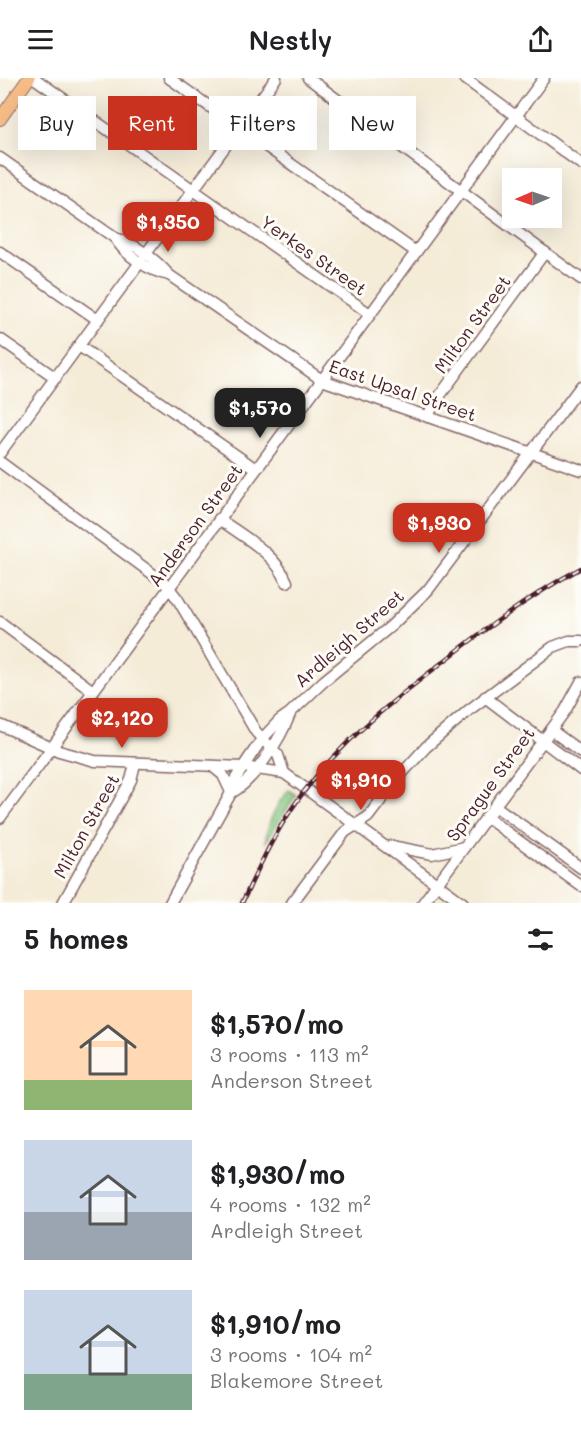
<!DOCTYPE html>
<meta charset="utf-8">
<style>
:root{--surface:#fff;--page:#f2f2f2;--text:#202124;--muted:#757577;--accent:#c8321e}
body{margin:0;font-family:Mali,sans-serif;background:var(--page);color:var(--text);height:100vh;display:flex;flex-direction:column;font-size:22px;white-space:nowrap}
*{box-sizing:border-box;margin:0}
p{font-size:20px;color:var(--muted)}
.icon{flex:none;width:33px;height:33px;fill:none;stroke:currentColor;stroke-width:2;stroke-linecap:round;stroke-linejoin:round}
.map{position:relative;height:825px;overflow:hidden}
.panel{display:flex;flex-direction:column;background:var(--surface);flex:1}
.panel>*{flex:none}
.guide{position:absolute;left:18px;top:18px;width:546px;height:54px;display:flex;gap:12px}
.needle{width:39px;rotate:268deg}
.controls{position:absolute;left:502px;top:90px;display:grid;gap:12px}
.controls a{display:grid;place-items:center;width:60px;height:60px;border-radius:0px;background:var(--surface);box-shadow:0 6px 24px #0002;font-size:30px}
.price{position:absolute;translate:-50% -51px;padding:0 14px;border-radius:12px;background:var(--accent);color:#fff;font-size:20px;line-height:39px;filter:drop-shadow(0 2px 3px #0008)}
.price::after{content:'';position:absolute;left:50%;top:36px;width:18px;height:14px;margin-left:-9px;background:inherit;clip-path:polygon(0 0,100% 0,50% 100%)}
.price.selected{background:#222;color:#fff}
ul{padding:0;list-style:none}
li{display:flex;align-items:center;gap:18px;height:150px;padding:0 24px}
li span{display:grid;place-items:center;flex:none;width:168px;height:120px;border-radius:0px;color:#555}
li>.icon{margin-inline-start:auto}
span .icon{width:72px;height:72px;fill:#fffc;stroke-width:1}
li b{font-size:26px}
h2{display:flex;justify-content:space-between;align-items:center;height:72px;padding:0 24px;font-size:26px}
.chip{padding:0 21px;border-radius:0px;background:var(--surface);box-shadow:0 6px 24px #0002;font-size:21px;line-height:54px}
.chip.selected{background:var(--accent);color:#fff}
header{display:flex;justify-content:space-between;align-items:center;height:78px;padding:0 24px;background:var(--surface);font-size:27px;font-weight:600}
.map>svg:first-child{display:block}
</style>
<header><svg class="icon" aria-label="menu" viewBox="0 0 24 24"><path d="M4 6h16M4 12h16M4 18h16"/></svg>Nestly<svg class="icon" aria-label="share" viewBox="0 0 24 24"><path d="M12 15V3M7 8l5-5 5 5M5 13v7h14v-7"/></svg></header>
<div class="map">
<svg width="581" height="825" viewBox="0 0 581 825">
<rect width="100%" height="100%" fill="#fdfcf7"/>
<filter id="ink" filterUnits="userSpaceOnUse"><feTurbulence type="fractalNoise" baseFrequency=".0167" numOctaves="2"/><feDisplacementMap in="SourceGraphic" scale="12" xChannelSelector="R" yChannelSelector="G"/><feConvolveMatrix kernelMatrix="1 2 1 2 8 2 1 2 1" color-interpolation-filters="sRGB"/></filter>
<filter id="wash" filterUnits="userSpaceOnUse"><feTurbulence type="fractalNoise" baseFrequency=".008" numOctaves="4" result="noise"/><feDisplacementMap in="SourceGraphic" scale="24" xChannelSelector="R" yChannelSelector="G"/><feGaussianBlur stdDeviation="1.35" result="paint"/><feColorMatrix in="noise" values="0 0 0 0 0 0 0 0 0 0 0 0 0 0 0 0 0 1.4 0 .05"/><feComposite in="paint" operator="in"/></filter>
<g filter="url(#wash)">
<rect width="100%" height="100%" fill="#f5ecd8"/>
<path fill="#86ca84" stroke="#687458" stroke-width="1.5" d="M289,712L296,717L266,764C265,749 278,723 289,712Z"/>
</g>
<g filter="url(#ink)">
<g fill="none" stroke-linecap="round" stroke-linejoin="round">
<defs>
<g id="minor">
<polyline points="34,0 370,236"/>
<polyline points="169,0 416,174"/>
<polyline points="308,0 581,201"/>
<polyline points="464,0 581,86"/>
<path d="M0,80L115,160C135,165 156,182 169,197L322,302L581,392"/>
<path d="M115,160C125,177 149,193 169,197"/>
<polyline points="0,174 98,242"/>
<polyline points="145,177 276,0"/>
<polyline points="0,261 56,300"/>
<polyline points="79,268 256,391"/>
<polyline points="428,339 433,327 545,174"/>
<polyline points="0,375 141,183"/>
<polyline points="0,384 165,505 177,520 256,654 278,677 284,695"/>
<path d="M219,441C244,459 275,475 287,504"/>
<polyline points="0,544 93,613"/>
<polyline points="485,619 581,692"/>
<polyline points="0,647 59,673 95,683 243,689 284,695 463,825"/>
<polyline points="551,652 581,674"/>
<polyline points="212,688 223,697 231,714"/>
<path d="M231,715C254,703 281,660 290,636"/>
<polyline points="495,728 581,790"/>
<polyline points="486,739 581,808"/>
<polyline points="0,740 544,0"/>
<polyline points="391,768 432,776 464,769"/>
<polyline points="63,825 131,702 135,686"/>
<polyline points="170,825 231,715 233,705 243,689 262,661 280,642 290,635 325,602 391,548 428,512 581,308"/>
<polyline points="292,825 345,754 368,739 397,701 426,669 469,632 553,569 569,563 581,563"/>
<polyline points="423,825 565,633 581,604"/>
</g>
<polyline id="major" points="0,41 29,0"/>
</defs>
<use href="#minor" stroke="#866768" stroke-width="13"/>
<use href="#major" stroke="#866768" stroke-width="14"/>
<use href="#minor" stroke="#fff" stroke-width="10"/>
<use href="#major" stroke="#f7bd88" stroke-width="12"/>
<defs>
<path id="rail" d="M242,825C261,784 281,741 310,706C350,656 401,616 452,577C493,545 535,515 581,490"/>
</defs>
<use href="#rail" stroke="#4a1f2b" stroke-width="4.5"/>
<use href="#rail" stroke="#fdfcf7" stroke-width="2" stroke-dasharray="7" stroke-linecap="butt"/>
</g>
</g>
<g text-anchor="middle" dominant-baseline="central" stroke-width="6" stroke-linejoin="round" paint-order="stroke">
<g font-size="18" fill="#4a1f2b" stroke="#fdfcf7">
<text transform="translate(314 177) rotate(35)">Yerkes Street</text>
<text transform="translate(472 246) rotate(-54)">Milton Street</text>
<text transform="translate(403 312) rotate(19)">East Upsal Street</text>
<text transform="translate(195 447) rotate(-54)">Anderson Street</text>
<text transform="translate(349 560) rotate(-41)">Ardleigh Street</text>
<text transform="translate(490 706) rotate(-54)">Sprague Street</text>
<text transform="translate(86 748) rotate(-61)">Milton Street</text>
</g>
</g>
</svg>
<div class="controls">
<a><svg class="needle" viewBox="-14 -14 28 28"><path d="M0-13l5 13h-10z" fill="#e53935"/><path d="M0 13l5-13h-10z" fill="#757577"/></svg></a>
</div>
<b class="price" style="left:168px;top:175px">$1,350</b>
<b class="price selected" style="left:260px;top:361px">$1,570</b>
<b class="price" style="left:439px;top:476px">$1,930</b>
<b class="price" style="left:122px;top:671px">$2,120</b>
<b class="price" style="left:361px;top:733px">$1,910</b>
<div class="guide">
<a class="chip">Buy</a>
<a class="chip selected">Rent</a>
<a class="chip">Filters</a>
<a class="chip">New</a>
</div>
</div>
<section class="panel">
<h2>5 homes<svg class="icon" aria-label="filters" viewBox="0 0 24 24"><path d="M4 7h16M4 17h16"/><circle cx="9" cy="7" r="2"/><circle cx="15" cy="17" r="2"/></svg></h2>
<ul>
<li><span style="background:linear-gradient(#ffd9b3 75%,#8fb573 0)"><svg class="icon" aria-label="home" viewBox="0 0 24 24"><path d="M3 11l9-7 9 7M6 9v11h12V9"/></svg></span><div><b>$1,570/mo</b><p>3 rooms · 113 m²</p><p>Anderson Street</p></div></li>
<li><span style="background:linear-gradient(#c9d6e8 60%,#9aa5b1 0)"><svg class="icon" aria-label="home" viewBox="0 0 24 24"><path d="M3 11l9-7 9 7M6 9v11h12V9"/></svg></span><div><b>$1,930/mo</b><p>4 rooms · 132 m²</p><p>Ardleigh Street</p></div></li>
<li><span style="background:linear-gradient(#c9d6e8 70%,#7fa58c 0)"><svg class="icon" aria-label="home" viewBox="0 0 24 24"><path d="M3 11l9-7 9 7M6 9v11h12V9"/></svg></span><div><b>$1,910/mo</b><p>3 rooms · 104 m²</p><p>Blakemore Street</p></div></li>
</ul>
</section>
